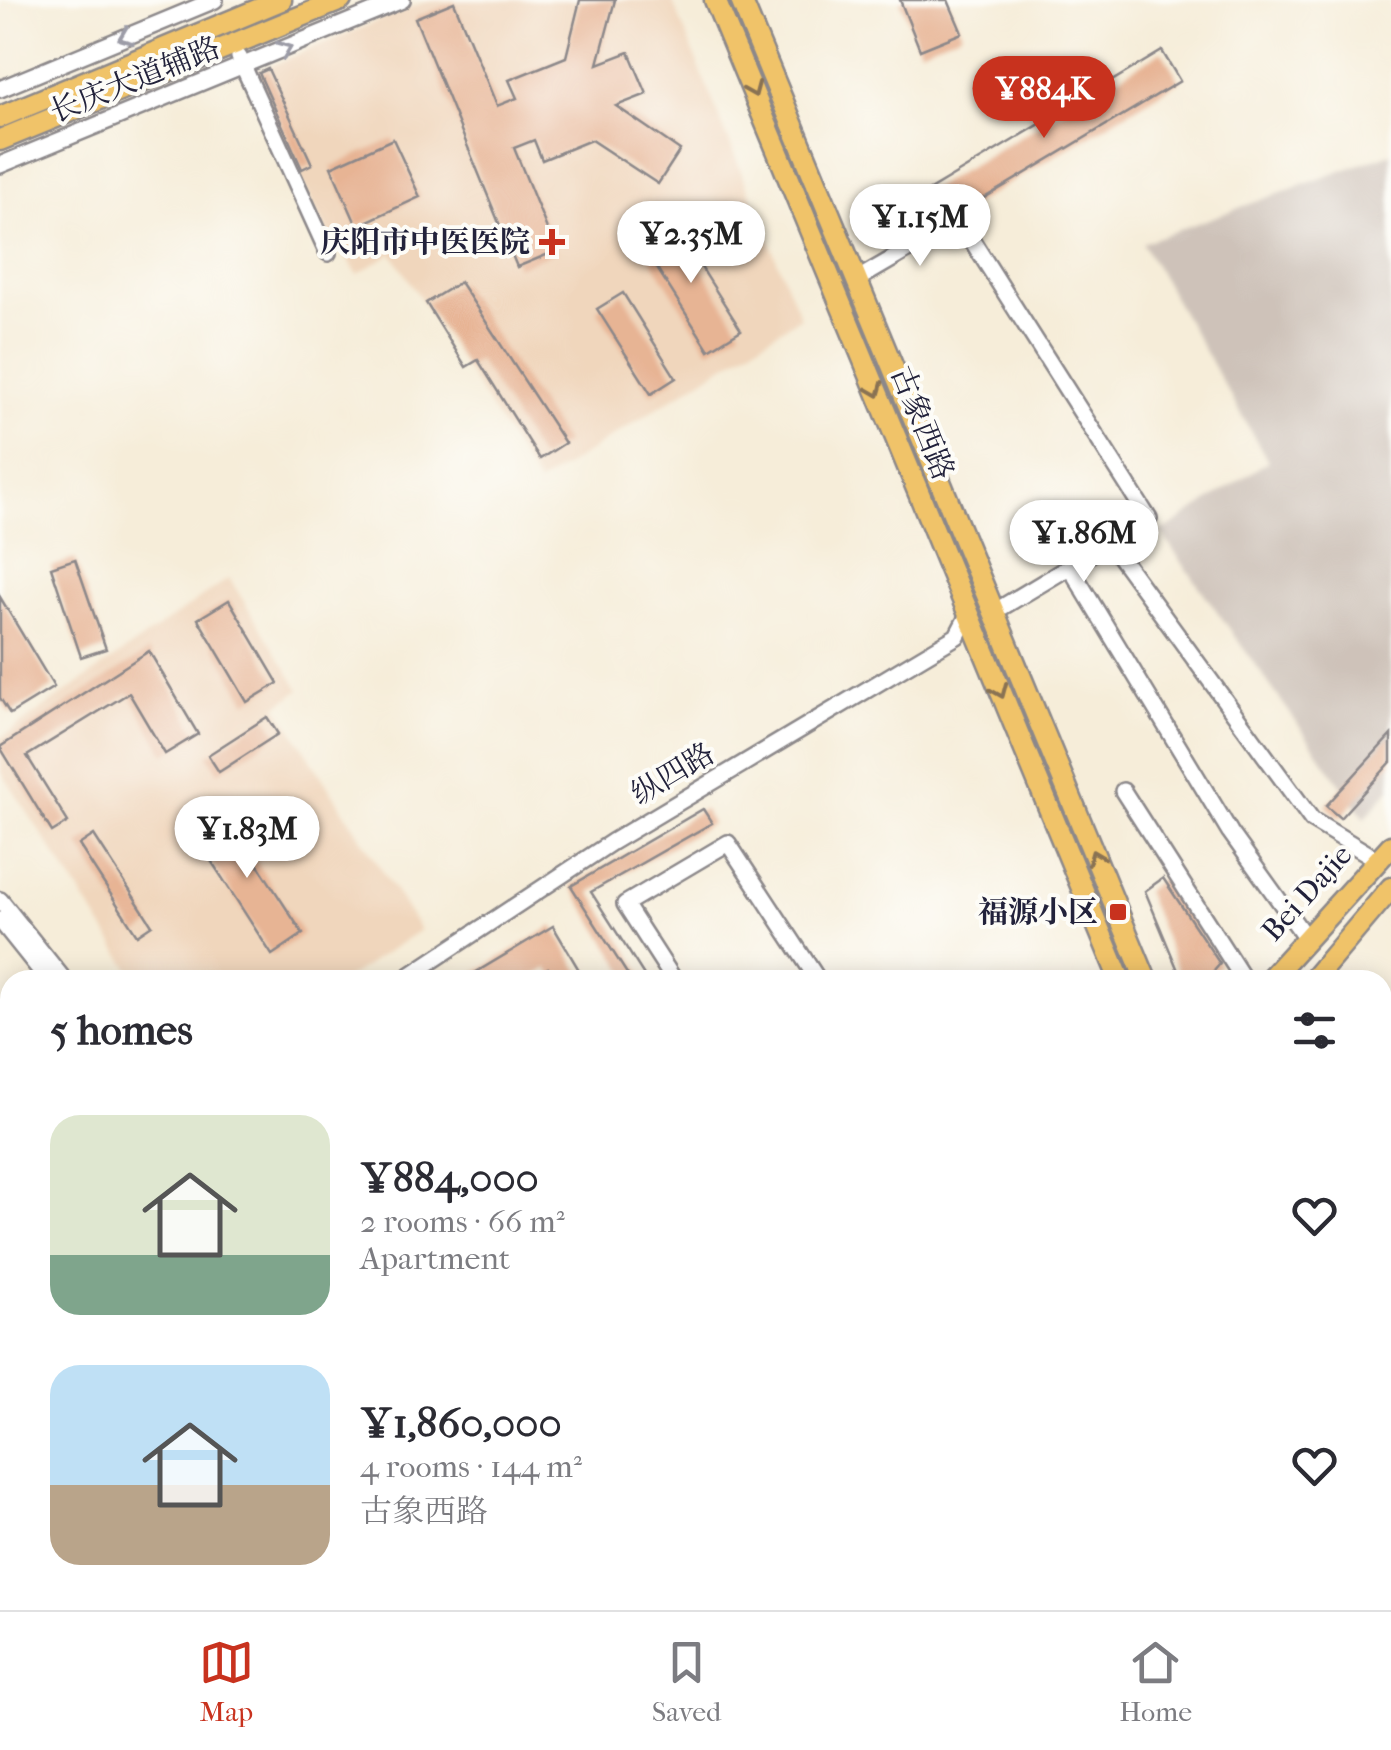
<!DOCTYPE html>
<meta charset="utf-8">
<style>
:root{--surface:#fff;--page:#f2f2f3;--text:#2b2b33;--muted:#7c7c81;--line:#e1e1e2;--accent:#c8321e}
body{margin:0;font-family:"IM FELL French Canon","Noto Serif SC",serif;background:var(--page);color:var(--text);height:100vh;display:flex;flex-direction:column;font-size:38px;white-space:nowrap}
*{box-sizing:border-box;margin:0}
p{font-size:32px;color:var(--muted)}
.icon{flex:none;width:55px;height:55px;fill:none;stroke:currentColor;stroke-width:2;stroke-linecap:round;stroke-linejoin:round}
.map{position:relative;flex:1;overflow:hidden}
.sheet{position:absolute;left:0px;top:970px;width:1392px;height:640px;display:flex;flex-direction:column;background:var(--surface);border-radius:30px 30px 0 0;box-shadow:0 5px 25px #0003}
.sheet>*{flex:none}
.price{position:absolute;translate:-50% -85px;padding:0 22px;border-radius:35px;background:#fff;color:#222;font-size:32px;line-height:65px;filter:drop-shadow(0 2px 5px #0008)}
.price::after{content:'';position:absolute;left:50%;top:60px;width:30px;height:22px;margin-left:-15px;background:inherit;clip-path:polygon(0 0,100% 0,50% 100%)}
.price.active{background:var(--accent);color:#fff}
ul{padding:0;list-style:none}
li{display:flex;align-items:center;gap:30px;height:250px;padding:0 50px}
li span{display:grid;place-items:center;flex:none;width:280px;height:200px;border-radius:30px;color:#555}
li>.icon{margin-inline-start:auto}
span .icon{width:120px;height:120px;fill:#fffc;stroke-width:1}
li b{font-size:42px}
h2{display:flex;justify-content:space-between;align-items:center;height:120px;padding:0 50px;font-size:42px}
.tab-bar{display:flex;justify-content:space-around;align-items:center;height:140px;border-top:2px solid var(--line);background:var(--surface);font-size:28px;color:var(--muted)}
.tab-bar a{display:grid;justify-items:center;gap:5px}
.tab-bar .active{color:var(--accent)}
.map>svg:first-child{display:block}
</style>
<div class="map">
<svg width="1391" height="1610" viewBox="0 0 1391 1610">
<rect width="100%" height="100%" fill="#fdfcf7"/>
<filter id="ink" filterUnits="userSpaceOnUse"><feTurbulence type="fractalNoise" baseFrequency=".01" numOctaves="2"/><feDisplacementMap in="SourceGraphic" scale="20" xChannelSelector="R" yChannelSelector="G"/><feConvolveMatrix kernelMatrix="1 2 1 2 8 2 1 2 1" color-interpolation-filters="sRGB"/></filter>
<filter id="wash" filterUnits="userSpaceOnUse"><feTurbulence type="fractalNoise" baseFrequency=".0048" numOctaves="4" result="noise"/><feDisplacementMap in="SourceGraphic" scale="40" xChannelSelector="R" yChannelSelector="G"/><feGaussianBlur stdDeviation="2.25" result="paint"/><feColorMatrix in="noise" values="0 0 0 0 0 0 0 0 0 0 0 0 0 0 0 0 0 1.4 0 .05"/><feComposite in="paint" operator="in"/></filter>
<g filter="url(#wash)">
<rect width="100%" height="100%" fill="#f6edd9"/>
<g fill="#f0d6bc">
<polygon points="429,0 672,0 800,317 538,484 392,253 358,274 327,232 250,74"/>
<polygon points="229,578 300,690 277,706 420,930 344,980 137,980 0,770 0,739"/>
</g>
<g fill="#cec2b9">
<polygon points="1391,153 1391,788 1365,818 1161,533 1268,461 1142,243"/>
<polygon points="1382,1212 1391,1227 1391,1401 1383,1407"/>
</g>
<g id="blocks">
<g fill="#e7b494">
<polygon points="580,0 615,0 598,64 629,52 647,94 616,106 680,150 658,184 591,140 542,160 534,140 514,148 556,251 517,267 415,18 454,2 497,106 517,98 509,80 566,57"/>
<polygon points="900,0 948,0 962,33 920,50"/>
<polygon points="1162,51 1180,81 964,210 953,210 918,231 903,206"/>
<polygon points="268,69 312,164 302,169 259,73"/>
<polygon points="393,139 420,197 357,226 331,167"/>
<polygon points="673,223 741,330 709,350 641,243"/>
<polygon points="460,282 565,443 540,459 478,360 466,367 426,303"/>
<polygon points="623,293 676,378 651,394 597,309"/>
<polygon points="75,559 106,649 81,657 51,567"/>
<polygon points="0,597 54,687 10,714 0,698"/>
<polygon points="229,600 278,683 247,702 198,619"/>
<polygon points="149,651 198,734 165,754 129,693 27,756 68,822 52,832 0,747"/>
<polygon points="267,717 278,734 219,772 208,755"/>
<polygon points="1391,735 1391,762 1340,818 1326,806"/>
<polygon points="221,808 303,934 272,955 190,828"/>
<polygon points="703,809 712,823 591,892 647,980 631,980 571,886"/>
<polygon points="94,835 152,925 137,935 79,845"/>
<polygon points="1163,878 1220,964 1206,980 1182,980 1145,891"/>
<polygon points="553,926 585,980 555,980 548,968 528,980 463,980"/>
</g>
</g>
</g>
<g filter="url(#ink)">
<use href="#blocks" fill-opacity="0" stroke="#8c888a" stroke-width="2.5"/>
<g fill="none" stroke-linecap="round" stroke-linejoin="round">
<defs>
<g id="minor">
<polyline points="239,57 328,253"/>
<polyline points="0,89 215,0"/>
<polyline points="0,165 402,0"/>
<polyline points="858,279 959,220 1149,519 994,612"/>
<polyline points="1110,543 1312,820 1378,860"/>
<polyline points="1070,567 1230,832 1306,938"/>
<polyline points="1123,791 1244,980"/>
<polyline points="0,900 64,980"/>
<polyline points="0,920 48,980"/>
<polyline points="403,980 612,842 957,636 968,615"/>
<polyline points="674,980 625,904 728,843 818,980"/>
<polyline points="1382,1069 1391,1063"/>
<polyline points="1382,1255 1391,1250"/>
<polyline points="1382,1527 1391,1522"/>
<polyline points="0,1579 10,1579"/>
<polyline points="550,1600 559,1610"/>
<polyline points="567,1600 575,1610"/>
<polyline points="1156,1600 1160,1610"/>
<polyline points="1265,1600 1269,1610"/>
</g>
<g id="major">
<polyline points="715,0 1120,980"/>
<polyline points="741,0 1146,980"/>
<polyline points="0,117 281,0"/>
<polyline points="0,140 341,0"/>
<polyline points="1269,980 1391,846"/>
<polyline points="1313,980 1391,888"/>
<polyline points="1382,1551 1391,1571"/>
<polyline points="1376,1600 1380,1610"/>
<polyline points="712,1610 721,1600"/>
<polyline points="747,1610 756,1600"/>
</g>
</defs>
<use href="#minor" stroke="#8c888a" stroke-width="20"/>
<use href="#major" stroke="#8c888a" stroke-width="25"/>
<use href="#minor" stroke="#fff" stroke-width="15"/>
<use href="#major" stroke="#f0c369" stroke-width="20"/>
</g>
<defs><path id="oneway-chevron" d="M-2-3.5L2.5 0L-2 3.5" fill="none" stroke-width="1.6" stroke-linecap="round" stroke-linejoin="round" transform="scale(2.5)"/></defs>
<g stroke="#9c9ca7">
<use href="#oneway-chevron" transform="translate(125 37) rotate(158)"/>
<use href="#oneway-chevron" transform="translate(285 49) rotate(-22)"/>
</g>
<g stroke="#897252">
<use href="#oneway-chevron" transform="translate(753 90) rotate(67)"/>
<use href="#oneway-chevron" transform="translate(876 390) rotate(68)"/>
<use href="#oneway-chevron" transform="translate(1000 691) rotate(67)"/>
<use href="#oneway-chevron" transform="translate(1095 857) rotate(-112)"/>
</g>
</g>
<g fill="#c8321e" stroke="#fdfcf7" stroke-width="4">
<path d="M547 227h10v10h10v10h-10v10h-10v-10h-10v-10h10z"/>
<rect x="1108" y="902" width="20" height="20" rx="5"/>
</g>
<g text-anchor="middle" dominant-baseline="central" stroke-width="8" stroke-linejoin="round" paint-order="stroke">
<g font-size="30" fill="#22223b" stroke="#fdfcf7">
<text transform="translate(135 80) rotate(-22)">长庆大道辅路</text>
<text transform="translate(922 423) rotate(68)">古象西路</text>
<text transform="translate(673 774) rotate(-31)">纵四路</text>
<text transform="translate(1307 893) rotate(-48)">Bei Dajie</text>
</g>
<g font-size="30" font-weight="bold" fill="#22223b" stroke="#fdfcf7" text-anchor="end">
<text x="530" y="242">庆阳市中医医院</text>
<text x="1098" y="912">福源小区</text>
</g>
</g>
</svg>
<b class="price active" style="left:1044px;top:141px">¥884K</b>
<b class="price" style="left:920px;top:269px">¥1.15M</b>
<b class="price" style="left:691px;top:286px">¥2.35M</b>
<b class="price" style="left:1084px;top:585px">¥1.86M</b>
<b class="price" style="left:247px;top:881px">¥1.83M</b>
<section class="sheet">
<h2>5 homes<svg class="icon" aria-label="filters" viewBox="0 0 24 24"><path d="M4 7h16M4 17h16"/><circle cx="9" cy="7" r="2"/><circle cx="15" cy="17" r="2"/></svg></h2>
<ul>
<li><span style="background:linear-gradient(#dfe7d0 70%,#7fa58c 0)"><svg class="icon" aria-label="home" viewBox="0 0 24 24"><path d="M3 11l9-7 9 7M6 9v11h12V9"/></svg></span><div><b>¥884,000</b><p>2 rooms · 66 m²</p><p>Apartment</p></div><svg class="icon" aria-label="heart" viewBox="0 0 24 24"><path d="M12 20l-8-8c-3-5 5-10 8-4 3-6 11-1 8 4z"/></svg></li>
<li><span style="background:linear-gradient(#bfe0f5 60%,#b9a48a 0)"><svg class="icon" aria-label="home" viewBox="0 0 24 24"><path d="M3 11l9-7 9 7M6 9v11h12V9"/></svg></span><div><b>¥1,860,000</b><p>4 rooms · 144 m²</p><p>古象西路</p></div><svg class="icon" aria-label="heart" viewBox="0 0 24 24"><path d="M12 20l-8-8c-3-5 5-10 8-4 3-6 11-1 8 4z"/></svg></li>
</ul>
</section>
</div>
<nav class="tab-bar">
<a class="active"><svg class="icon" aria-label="map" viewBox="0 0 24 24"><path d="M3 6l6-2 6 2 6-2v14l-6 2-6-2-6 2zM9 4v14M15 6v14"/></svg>Map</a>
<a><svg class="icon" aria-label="saved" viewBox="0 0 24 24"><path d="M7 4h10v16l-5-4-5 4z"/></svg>Saved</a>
<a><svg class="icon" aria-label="home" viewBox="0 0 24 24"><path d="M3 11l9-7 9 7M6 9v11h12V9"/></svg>Home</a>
</nav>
